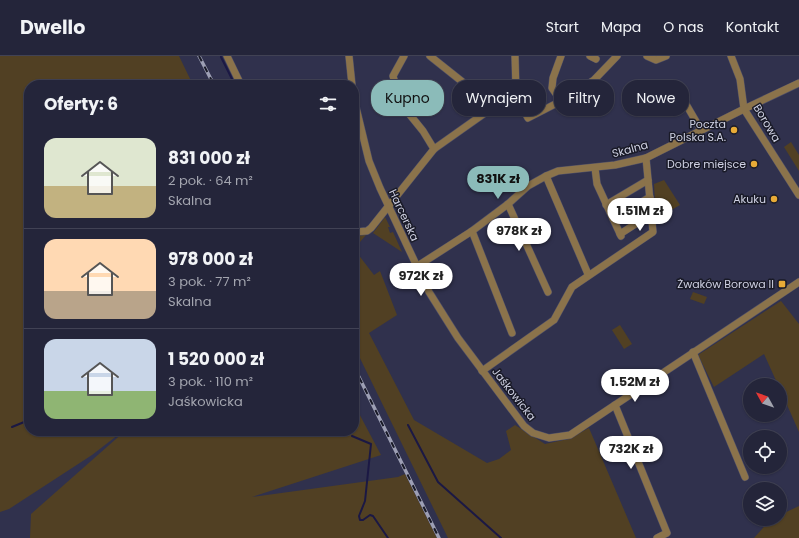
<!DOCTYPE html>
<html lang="pl">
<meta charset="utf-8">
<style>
:root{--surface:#24253a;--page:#2c2d42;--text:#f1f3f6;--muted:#a3a5af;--line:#414254;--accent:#8bbbb9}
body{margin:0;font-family:Poppins,sans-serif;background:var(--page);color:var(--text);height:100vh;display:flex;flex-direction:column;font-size:15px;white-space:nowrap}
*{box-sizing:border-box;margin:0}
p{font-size:13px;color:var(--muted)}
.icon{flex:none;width:22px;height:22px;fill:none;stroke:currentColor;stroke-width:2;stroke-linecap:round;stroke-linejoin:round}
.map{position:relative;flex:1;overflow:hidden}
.details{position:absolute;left:24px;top:24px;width:335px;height:356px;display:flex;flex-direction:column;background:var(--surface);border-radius:16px;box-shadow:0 1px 3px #0004,0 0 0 1px var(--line)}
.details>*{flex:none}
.banner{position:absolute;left:371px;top:24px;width:368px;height:36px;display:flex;gap:8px}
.needle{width:26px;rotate:310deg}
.fabs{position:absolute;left:743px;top:322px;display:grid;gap:8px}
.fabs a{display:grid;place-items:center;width:44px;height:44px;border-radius:50%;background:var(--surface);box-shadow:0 1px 3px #0004,0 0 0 1px var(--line);font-size:20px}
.price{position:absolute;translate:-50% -34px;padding:0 9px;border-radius:14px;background:#fff;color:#222;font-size:13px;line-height:26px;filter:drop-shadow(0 1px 2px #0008)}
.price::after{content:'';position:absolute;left:50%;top:24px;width:12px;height:9px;margin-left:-6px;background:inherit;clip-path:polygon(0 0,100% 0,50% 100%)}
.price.on{background:var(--accent);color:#111}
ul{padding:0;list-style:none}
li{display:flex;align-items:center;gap:12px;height:100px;padding:0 20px}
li+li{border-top:1px solid var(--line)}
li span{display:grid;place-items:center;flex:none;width:112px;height:80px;border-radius:12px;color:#555}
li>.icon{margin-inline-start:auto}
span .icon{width:48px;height:48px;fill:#fffc;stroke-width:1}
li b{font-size:17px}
h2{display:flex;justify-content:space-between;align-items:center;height:48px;padding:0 20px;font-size:17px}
.pill{padding:0 14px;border-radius:16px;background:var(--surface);box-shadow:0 1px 3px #0004,0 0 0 1px var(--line);font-size:14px;line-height:36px}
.pill.on{background:var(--accent);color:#111}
header{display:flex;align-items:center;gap:24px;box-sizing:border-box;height:56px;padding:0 20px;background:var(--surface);border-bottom:1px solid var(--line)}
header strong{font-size:19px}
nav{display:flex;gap:22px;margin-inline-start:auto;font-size:14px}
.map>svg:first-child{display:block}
</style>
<header>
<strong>Dwello</strong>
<nav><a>Start</a><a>Mapa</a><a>O nas</a><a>Kontakt</a></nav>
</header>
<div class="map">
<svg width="799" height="482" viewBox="0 0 799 482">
<rect width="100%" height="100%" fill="#30314d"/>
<g fill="#514023">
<polygon points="0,0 179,0 193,29 29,29 29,375 123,375 92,399 9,453 0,456"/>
<polygon points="791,86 799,99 799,115 784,91"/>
<polygon points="664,124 680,149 656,163 654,128"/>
<polygon points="385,161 390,171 388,171 390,177 393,176 402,196 373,177"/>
<polygon points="354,179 366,179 354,193"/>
<polygon points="354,193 374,219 380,215 397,259 369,277 414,364 487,407 499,403 511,394 506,375 515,369 545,388 568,383 589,372 636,482 448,482 354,290"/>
<polygon points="693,236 707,241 704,248 690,243"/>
<polygon points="781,245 799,268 799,376 780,333 780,329 778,329 764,298 714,331 698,299"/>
<polygon points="620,269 632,288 624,293 612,274"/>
<polygon points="354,348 381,399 252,441 398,421 405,418 437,482 30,482 31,458 125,375 354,375"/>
<polygon points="799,450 799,482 754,482 769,465 780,463 780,459"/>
</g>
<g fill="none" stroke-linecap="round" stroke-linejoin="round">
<g stroke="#1b1844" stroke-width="2">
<polyline points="221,1 235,29"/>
<polyline points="408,369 438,426 501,482"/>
<polyline points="12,371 29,364"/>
<polyline points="341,375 345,377"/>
<polyline points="352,380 371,388 365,445 359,460 360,464 363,464 370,459 373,460 388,482"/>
</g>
<defs>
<g id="minor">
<polyline points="227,0 241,29"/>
<polyline points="349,0 352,29"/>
<polyline points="404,0 393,20 399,41 406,54 423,75 434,93"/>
<polyline points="430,0 494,51"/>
<polyline points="590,0 596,3"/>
<polyline points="647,0 656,4 666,0"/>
<polyline points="731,0 740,23 744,53 799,139"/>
<polyline points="516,35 520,48 528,62 561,45 594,24 617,0"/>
<polyline points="680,38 701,74"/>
<polyline points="354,43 369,105 380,132 429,236 458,282 524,370 533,377 549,382 570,379 799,226"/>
<polyline points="561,45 552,32 553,22 561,0"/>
<polyline points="595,112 597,128 621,180"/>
<polyline points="546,120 588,218"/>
<polyline points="508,148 548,236"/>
<polyline points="606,149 648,124"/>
<polyline points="613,163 650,141"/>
<polyline points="472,175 512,277"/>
<polyline points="354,176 367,175 371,172 434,93 516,35 515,0"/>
<polyline points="620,178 651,158"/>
<polyline points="416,211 472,175 508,148 528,130 546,120 558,115 615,109 646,102 744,53 799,27"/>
<polyline points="693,296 745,421"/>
<polyline points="482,315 554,264 572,231 653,176 646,102"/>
<polyline points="615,349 667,477 657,482"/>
</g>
</defs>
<use href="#minor" stroke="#4d4e68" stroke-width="8"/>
<use href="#minor" stroke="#8b734b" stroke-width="7"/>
<defs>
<g id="rail">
<polyline points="199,0 214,29"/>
<polyline points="354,311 439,482"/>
</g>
</defs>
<use href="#rail" stroke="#9d9fb4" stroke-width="3.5"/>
<use href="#rail" stroke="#191a27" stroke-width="2" stroke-dasharray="6" stroke-linecap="butt"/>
</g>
<g fill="#e8ab37" stroke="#191a27" stroke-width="1.5">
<circle cx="734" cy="74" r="4"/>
<circle cx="754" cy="108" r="4"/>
<circle cx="774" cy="143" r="4"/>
<rect x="778" y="224" width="8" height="8" rx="2"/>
</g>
<g text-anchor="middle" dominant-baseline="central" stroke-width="3" stroke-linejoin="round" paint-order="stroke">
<g font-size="11" fill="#cfd1e3" stroke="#191a27">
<text transform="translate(767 67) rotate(59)">Borowa</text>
<text transform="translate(630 93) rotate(-15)">Skalna</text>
<text transform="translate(404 159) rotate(65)">Harcerska</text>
<text transform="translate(514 338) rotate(52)">Jaśkowicka</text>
</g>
<g font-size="11" fill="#cfd1e3" stroke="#191a27" text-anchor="end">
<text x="726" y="68">Poczta<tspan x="726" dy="13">Polska S.A.</tspan></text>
<text x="746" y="108">Dobre miejsce</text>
<text x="766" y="143">Akuku</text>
<text x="774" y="228">Żwaków Borowa II</text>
</g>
</g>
</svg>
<div class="fabs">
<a><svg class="needle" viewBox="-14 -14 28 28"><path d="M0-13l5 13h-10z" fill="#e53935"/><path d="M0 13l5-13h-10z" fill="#a3a5af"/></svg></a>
<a><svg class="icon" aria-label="locate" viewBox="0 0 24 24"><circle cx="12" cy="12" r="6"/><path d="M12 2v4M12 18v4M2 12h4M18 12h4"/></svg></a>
<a><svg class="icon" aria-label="layers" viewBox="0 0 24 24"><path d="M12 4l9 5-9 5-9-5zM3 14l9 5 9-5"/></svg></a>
</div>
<b class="price on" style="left:498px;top:144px">831K zł</b>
<b class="price" style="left:640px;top:176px">1.51M zł</b>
<b class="price" style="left:519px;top:196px">978K zł</b>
<b class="price" style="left:421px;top:241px">972K zł</b>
<b class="price" style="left:635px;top:347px">1.52M zł</b>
<b class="price" style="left:631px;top:414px">732K zł</b>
<div class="banner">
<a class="pill on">Kupno</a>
<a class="pill">Wynajem</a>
<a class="pill">Filtry</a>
<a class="pill">Nowe</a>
</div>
<section class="details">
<h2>Oferty: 6<svg class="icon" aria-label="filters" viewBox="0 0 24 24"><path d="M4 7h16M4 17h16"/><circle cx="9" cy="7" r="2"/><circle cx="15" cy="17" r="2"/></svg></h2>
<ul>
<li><span style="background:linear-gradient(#dfe7d0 60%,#c2b280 0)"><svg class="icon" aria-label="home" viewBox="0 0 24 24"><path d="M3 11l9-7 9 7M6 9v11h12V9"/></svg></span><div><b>831 000 zł</b><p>2 pok. · 64 m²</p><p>Skalna</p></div></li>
<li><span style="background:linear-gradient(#ffd9b3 65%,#b9a48a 0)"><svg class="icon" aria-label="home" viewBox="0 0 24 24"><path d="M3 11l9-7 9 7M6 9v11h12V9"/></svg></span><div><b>978 000 zł</b><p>3 pok. · 77 m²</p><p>Skalna</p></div></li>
<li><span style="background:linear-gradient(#c9d6e8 65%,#8fb573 0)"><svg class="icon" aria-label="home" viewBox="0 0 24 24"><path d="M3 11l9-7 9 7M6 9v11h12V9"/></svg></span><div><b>1 520 000 zł</b><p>3 pok. · 110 m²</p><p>Jaśkowicka</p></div></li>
</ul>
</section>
</div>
